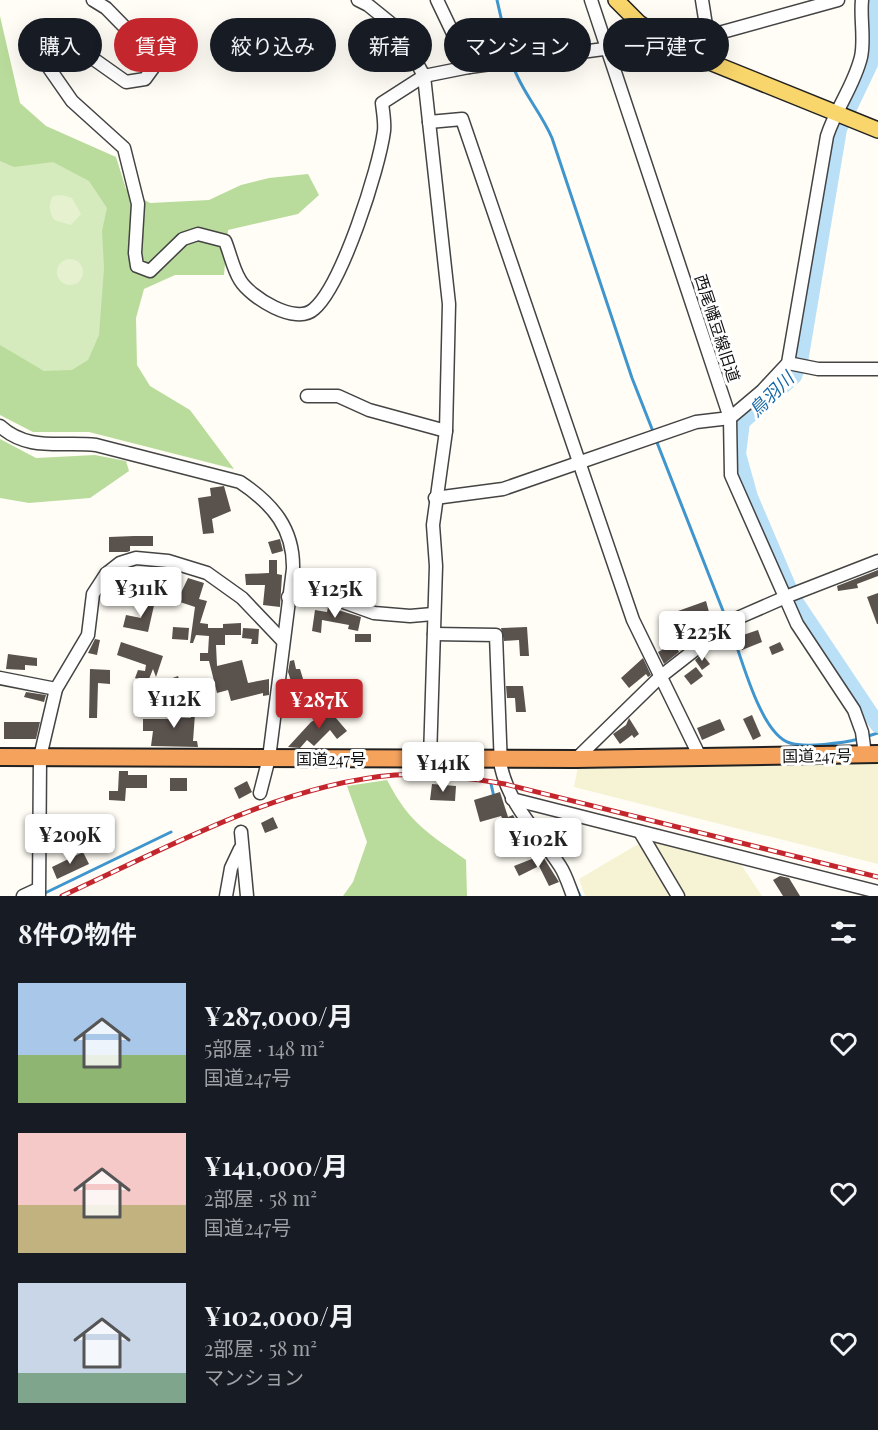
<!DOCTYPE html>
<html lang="ja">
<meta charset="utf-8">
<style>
:root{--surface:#171b24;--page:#242831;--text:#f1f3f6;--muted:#9ea1a6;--accent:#c4262e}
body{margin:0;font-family:"Playfair Display","Noto Sans JP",serif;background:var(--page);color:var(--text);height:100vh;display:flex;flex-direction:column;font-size:22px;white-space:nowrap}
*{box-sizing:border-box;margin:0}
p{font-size:20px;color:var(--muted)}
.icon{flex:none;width:33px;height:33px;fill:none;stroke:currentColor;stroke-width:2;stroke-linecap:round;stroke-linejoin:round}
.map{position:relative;height:896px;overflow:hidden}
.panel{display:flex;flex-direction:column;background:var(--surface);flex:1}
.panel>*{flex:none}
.guide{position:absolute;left:18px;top:18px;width:843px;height:54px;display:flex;gap:12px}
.price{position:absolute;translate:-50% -51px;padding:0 14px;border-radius:6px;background:#fff;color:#222;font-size:20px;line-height:39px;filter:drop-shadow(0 2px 3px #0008)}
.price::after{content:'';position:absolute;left:50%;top:36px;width:18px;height:14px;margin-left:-9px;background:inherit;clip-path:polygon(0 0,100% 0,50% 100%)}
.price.on{background:var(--accent);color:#fff}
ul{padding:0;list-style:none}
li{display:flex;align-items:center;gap:18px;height:150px;padding:0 18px}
li span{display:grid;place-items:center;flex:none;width:168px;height:120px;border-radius:0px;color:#555}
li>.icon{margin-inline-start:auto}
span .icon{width:72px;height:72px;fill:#fffc;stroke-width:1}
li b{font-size:26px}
h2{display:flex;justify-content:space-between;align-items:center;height:72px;padding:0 18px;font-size:26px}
.pill{padding:0 21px;border-radius:27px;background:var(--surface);box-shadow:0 6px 24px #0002;font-size:21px;line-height:54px}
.pill.on{background:var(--accent);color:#fff}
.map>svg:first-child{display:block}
</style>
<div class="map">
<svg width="878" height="896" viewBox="0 0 878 896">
<rect width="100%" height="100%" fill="#fffdf5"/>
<g fill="#f6f3d4">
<polygon points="878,764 878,864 574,787 578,766"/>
<polygon points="660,841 738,860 762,896 683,896 651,843"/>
<polygon points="640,843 672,896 585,896 579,879"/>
</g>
<polygon fill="#d5ebbd" points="0,148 54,153 95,174 116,205 112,270 95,367 44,378 0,355"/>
<g fill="#b9dc9c">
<polygon points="0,16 20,103 46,126 116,157 126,189 150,203 209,200 241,185 269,178 308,174 319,195 298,214 228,230 224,275 175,275 144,289 136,318 137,365 150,386 190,410 234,469 89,432 33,432 0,415 0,345 44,371 72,370 88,360 99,335 104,268 102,231 107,208 89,181 53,162 14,167 0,161"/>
<polygon points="0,439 36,458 95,455 126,461 129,471 90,498 29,503 0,498"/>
<path d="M387,780C410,824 427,832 466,860L467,896H343L353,882L367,842L347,786Z"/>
</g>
<g fill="#e6f2cf">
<path d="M62,195L72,198L81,214L71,225L54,220C49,211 48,205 53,196Z"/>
<circle cx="70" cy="272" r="13"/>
</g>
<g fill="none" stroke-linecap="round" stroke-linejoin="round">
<g stroke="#3f96cf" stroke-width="3">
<polyline points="497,0 510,57"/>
<path d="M513,66C522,92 541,112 552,138L632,378L654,434"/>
<polyline points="656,440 727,621"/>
<path d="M730,627C741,655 760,734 790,743C805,748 843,743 859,739"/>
<polyline points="865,737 878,733"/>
<polyline points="491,784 494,797"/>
<polyline points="525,840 541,848"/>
<polyline points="566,867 580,896"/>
<polyline points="43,894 171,832"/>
</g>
<polyline stroke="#b9e0f7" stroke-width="16" points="874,0 870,64 839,129 801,356 794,376 742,422 738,454 750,497 793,598 878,725"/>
</g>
<g fill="#5a524d">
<polygon points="224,486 231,511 212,519 214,533 203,534 198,498 211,496 210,488"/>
<polygon points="134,536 153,536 153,546 130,546 130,551 127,552 109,552 109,537"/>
<polygon points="280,539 283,551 272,554 268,542"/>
<polygon points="269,560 277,560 277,574 282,575 280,607 263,605 265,585 246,585 245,574 269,573"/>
<polygon points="878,570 878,576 857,584 858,588 838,591 837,586"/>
<polygon points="150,571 151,586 122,587 122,572"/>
<polygon points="188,578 204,583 199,599 207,601 200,623 208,624 208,628 223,628 223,624 241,623 241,635 225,635 225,645 216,645 217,666 242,660 248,683 269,679 269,695 263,696 263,693 231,701 228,690 217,693 209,661 200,661 200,653 208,653 209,636 196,635 193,643 190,643 195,607 177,601"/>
<polygon points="878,593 878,624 877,624 867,597"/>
<polygon points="143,600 155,601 148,632 123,627 126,615 141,618"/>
<polygon points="706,601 709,612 687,619 678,611"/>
<polygon points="328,607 361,617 358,631 348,629 349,625 322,620 321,633 312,631 315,610 327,612"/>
<polygon points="702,619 711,627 702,634 694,626"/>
<polygon points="173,627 189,628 188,640 172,639"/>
<polygon points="527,627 529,656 520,656 519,640 504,641 501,628"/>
<polygon points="243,628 259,629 258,644 251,644 252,639 242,638"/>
<polygon points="758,630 762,642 742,650 737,637"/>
<rect x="355" y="634" width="16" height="8"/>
<polygon points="95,639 100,640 97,655 88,653"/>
<polygon points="121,642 163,656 156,677 153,669 145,689 143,689 144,682 135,678 138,670 145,671 146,665 117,655"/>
<polygon points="780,642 784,650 772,655 769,647"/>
<polygon points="674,643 679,652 664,664 658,652"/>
<polygon points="8,654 37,658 37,666 25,665 25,670 6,669"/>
<polygon points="702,654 710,664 702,670 695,660"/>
<polygon points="643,658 651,675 648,677 646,674 629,688 621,678"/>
<polygon points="294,660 296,669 300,669 304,682 309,680 313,694 297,699 288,672 290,661"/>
<polygon points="696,667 703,676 691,685 684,676"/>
<polygon points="90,669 110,670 110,684 98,683 97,718 89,718"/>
<polygon points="178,676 183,691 164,698 159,683"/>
<polygon points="506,686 523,686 526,712 516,712 515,698 507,698"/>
<polygon points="26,692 46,695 44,702 24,697"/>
<polygon points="188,693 199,712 195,714 193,741 197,741 198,747 151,746 153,731 143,731 143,719 169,719 169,717 191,718 182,696"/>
<polygon points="330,711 347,731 337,739 330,730 314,746 307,740 300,748 288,747 311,722"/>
<polygon points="752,715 761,736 753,740 743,719"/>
<polygon points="629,718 639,734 634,738 632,735 620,744 613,734 626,725"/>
<polygon points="720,719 725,730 702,740 697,728"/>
<polygon points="4,722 40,722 36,739 4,739"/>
<polygon points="119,771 128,771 128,775 147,775 147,788 126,788 125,801 109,800 109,791 118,791"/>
<rect x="170" y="778" width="17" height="13"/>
<polygon points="247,781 252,792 239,799 234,788"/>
<polygon points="432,784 456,786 455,801 430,800"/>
<polygon points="500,792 508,817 513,815 528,843 500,856 495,844 512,836 501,816 480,822 474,800"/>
<polygon points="273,817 278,828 265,833 261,823"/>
<polygon points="83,852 89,864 57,879 52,867"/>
<polygon points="542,855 559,882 549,886 539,866 519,876 514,866"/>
<polygon points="780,876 789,878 800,896 783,896 773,880"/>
</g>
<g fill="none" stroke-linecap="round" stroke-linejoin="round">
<defs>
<g id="minor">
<path d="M93,0L106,8L150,53L153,68L145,79L126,82L78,48H61L49,56V68L72,101L124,148L138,204L135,253L137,266L150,271L183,239L198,234L225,241C230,253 233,269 240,280C250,297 296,326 314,309C342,285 379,169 384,131C385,122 383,112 382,103L424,76L469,67L649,43L657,37"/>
<polyline points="358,0 368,5 399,30 424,76 449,304 446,431 433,525 436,566 430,758"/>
<polyline points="437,0 469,67"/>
<polyline points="591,0 730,418 731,475 797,624 854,710 862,732 865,754"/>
<polyline points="702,0 708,38"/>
<polyline points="680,50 690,41 838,0"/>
<polyline points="429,122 462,119 633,620 700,757"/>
<polyline points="788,363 818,369 878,369"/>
<polyline points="307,396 338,396 369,410 446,431"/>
<path d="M0,426C28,452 62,441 96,445L240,482C273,504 294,529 293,569L269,758L260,793"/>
<path d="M435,498L503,489L696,422L730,418L762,391L788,363L827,136C836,108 854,86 861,57C865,39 860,18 862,0"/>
<polyline points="288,597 313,596 338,600 374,613 410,616 433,614"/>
<path d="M434,634L496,635L501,767C510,807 539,833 560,866C566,875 569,886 573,896"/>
<polyline points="0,678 56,689"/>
<polyline points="576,759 660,677 733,620 788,596 878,561"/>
<polyline points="512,799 878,892"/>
<polyline points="241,832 247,896"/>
<polyline points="640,832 678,896"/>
<polyline points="23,896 38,889"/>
<polyline points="39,896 40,757 56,689 88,635 93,594 106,574 120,563 136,558 168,561 207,573 242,598 283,641"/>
<polyline points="226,896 231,868 240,849"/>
</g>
<polyline id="major" points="616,0 639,23 680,50 878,130"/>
<polyline id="highway" points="0,757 576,759 878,754"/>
</defs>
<use href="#minor" stroke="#444" stroke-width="15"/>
<use href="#major" stroke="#222" stroke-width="18"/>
<use href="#highway" stroke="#222" stroke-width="20"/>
<use href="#minor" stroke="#fff" stroke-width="12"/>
<use href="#major" stroke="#f9d66b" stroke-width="15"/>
<use href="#highway" stroke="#f5a25d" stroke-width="16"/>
<defs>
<path id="rail" d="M62,896C165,849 281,784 395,775C432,773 469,778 505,784L878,877"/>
</defs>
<use href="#rail" stroke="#c4262e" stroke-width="5"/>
<use href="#rail" stroke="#fff" stroke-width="3" stroke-dasharray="9" stroke-linecap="butt"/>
</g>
<g text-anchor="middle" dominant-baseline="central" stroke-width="6" stroke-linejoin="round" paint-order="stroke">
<g font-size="16" fill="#111" stroke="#fff">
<text transform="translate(718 328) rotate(72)">西尾幡豆線旧道</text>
<text transform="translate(817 755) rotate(-1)">国道247号</text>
<text x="331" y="758">国道247号</text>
</g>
<g font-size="18" font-style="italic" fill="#1768a6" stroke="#fff">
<text transform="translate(771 394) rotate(-45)">鳥羽川</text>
</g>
</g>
</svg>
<b class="price" style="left:141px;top:618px">¥311K</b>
<b class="price" style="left:335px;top:619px">¥125K</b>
<b class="price" style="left:702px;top:662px">¥225K</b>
<b class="price" style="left:174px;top:729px">¥112K</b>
<b class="price on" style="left:319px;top:730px">¥287K</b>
<b class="price" style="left:443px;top:793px">¥141K</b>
<b class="price" style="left:70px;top:865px">¥209K</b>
<b class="price" style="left:538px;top:869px">¥102K</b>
<div class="guide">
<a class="pill">購入</a>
<a class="pill on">賃貸</a>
<a class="pill">絞り込み</a>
<a class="pill">新着</a>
<a class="pill">マンション</a>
<a class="pill">一戸建て</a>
</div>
</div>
<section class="panel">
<h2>8件の物件<svg class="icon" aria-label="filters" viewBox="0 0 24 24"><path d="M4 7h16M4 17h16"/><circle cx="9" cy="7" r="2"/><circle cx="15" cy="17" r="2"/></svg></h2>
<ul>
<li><span style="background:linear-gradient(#a9c7e8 60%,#8fb573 0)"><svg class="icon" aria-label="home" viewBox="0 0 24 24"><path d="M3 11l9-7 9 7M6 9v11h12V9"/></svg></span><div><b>¥287,000/月</b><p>5部屋 · 148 m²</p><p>国道247号</p></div><svg class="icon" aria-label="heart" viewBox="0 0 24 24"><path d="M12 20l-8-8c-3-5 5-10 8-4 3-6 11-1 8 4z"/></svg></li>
<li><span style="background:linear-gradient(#f6c9c9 60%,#c2b280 0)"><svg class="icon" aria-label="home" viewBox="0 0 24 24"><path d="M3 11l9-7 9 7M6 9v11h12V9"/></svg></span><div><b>¥141,000/月</b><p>2部屋 · 58 m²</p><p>国道247号</p></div><svg class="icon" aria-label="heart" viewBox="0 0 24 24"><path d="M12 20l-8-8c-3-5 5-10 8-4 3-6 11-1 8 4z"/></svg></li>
<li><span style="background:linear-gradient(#c9d6e8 75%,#7fa58c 0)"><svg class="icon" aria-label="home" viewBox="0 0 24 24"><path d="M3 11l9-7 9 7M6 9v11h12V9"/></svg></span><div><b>¥102,000/月</b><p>2部屋 · 58 m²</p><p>マンション</p></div><svg class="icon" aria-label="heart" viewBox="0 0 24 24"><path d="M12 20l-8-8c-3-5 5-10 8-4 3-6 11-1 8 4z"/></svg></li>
</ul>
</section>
